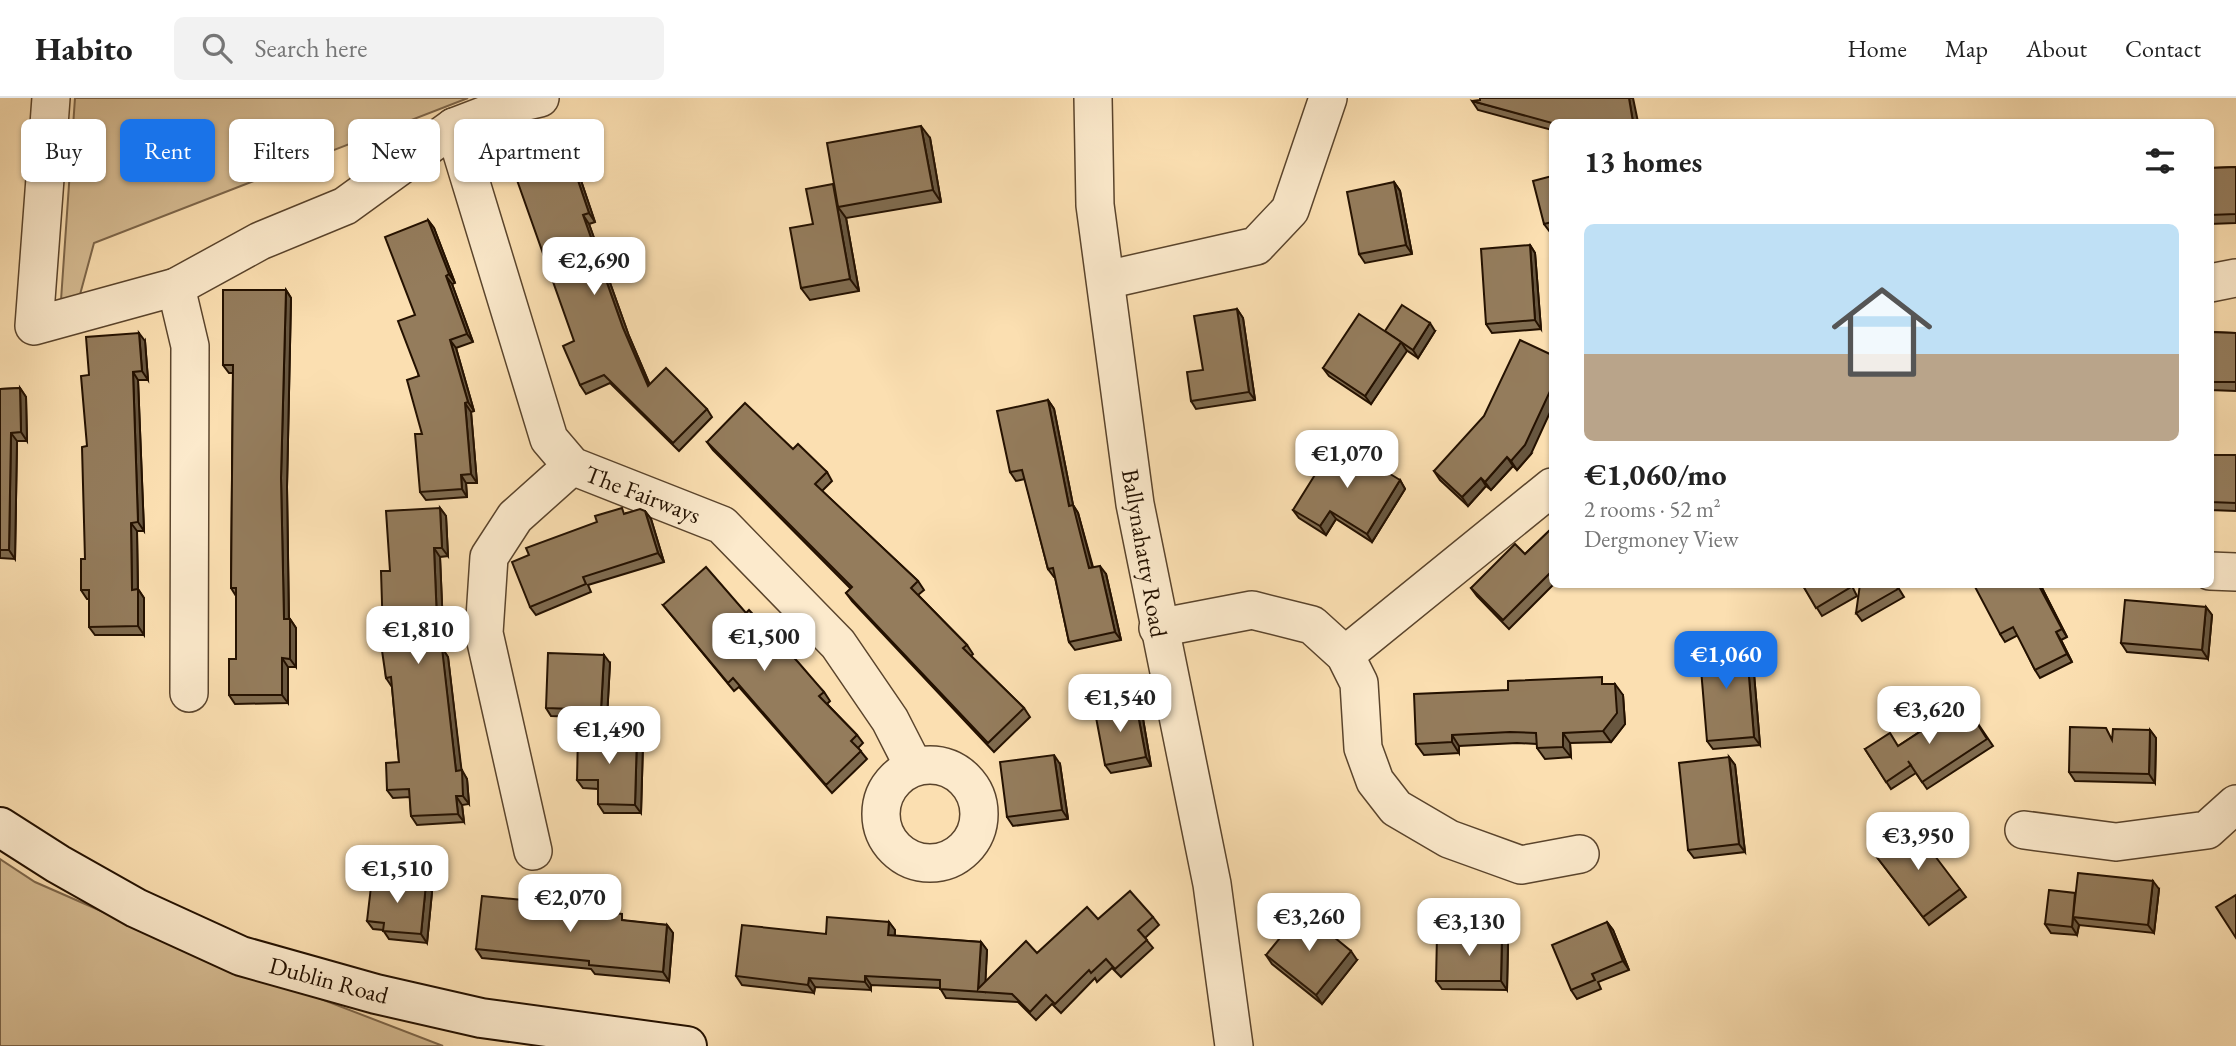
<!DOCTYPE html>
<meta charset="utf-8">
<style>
:root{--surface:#fff;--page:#f2f2f2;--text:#222;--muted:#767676;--line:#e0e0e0;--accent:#1a73e8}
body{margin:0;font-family:"EB Garamond",serif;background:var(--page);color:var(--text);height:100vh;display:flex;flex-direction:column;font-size:26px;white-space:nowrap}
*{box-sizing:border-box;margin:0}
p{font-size:23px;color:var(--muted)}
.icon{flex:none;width:38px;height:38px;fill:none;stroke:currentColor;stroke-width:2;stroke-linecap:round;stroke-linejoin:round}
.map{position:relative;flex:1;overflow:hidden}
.sheet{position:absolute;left:1549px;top:21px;width:665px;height:469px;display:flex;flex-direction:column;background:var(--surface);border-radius:10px;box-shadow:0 2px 5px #0004}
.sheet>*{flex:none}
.top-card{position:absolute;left:21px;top:21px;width:665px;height:63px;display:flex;gap:14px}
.price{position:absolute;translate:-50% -60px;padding:0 16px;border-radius:14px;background:#fff;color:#222;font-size:23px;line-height:46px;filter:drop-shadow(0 2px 4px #0008)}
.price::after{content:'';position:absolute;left:50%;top:42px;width:21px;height:16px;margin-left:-10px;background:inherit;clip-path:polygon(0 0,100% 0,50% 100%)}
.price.active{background:var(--accent);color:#fff}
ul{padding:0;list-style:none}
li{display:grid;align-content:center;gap:14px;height:371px;padding:0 35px}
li+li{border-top:2px solid var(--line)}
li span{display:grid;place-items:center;height:217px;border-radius:10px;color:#555}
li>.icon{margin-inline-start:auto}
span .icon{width:126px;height:126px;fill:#fffc;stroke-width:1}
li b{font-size:30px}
h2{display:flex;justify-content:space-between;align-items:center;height:84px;padding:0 35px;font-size:30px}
.tag{padding:0 24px;border-radius:10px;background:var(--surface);box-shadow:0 2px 5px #0004;font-size:24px;line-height:63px}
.tag.active{background:var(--accent);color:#fff}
header{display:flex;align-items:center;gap:42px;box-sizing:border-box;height:98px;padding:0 35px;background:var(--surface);border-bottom:2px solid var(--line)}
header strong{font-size:33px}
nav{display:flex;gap:38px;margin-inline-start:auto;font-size:24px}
.search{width:490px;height:63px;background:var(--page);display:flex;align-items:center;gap:18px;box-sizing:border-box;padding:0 24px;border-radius:10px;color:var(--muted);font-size:26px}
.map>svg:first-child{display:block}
</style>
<header>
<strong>Habito</strong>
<div class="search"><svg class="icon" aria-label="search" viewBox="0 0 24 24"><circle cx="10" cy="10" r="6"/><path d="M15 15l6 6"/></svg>Search here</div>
<nav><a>Home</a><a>Map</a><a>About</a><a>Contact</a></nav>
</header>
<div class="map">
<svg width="2236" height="948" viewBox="0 0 2236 948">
<rect width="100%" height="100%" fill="#fbdfb1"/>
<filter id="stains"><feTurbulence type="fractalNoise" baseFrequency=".00286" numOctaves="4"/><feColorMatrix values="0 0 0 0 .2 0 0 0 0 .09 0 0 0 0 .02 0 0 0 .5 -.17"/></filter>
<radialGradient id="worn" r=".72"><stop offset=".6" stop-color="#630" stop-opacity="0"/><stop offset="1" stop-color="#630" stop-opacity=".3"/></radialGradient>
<g fill="#d6bc93" stroke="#7d664a" stroke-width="2">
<polygon points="75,0 468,0 94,145 78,204 61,202"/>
<polygon points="0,761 35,784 165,841 443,948 0,948"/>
</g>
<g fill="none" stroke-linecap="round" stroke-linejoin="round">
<defs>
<g id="street">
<polyline points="51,0 34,228 176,189 260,143 345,108 454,29 514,6 540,0"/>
<polyline points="1093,0 1095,107 1135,406 1212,786 1234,948"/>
<polyline points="454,29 549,341 572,368 722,427 838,546 890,622 914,669"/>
<polyline points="1106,182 1256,148 1290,112 1328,0"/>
<polyline points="2210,185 2236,180"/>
<polyline points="176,189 190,248 189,595"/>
<polyline points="2210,473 2236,474"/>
<polyline points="1158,530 1252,512 1312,527 1345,557 1359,585 1363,650 1375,683 1396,710 1449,741 1521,767 1580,756"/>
<polyline points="1345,557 1552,389"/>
<circle cx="930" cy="716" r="49"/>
<polyline points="2024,732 2116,744 2207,732 2236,706"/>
<polyline points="533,753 484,535 489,459 515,419 572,368"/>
</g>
<polyline id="secondary" points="0,729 58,766 136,810 241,858 376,896 481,920 687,948"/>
</defs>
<use href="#street" stroke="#5a442c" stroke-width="40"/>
<use href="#secondary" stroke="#241100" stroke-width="42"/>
<use href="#street" stroke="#fceacc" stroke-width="37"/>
<use href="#secondary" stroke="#fceacc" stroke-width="38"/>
</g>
<g fill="#7f6b4f" stroke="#241100" stroke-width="2">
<polygon points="1472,3 1552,24 1552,32 1478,12"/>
<polygon points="930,40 941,104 846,120 859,193 810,202 801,190 833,86"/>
<polygon points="567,50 573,59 595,124 589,126 629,238 650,287 707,311 712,319 679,353 610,285 586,296 580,287 574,243"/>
<polygon points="2236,69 2236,125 2210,126 2210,70"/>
<polygon points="1552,78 1552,134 1550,134 1544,126"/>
<polygon points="1394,84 1400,93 1412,156 1365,165 1359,156"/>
<polygon points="428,122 434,130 455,185 452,186 473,244 456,250 474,313 471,314 477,385 466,385 467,399 426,402 420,394 422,336 415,217"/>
<polygon points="1530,147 1535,155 1541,231 1492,235 1486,226"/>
<polygon points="286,192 291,200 287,389 289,521 290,521 296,530 296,569 288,569 288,605 235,606 229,597 236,561 236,498 231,490 233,275 229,275 223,267"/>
<polygon points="1237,211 1243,220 1255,302 1196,311 1191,303 1203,272"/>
<polygon points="1385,233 1435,233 1418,260 1406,252 1371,306 1329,278 1323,270"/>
<polygon points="2210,234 2236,235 2236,293 2210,292"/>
<polygon points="145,243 148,282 138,282 144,433 137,433 138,491 144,500 144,537 95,537 89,529 89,501 87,501 81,492 85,461 87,348"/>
<polygon points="20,290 26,299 27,343 17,343 15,461 0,460 0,291"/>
<polygon points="1048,302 1054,311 1073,407 1078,415 1093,469 1106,476 1121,542 1075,552 1069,544 1055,479 1054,479 1048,471 1025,381 1016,383 1010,374"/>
<polygon points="707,344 793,351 827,374 832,383 822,393 918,483 924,492 918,497 967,547 973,556 971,558 1024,610 1030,619 994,654 852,503 846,495 851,491 713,352"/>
<polygon points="1531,356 1517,372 1513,368 1491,392 1486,388 1468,408 1440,382 1434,373"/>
<polygon points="2210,357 2236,357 2236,413 2210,412"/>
<polygon points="1400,382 1405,391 1372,444 1336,421 1326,437 1299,420 1293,412"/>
<polygon points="440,410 446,418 448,458 440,459 444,553 448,559 461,672 467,681 469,706 462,707 464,724 417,727 411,718 410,699 393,700 387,692 399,664 392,589 386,580 383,538 390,473"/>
<polygon points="645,413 651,421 664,464 588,487 591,494 536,517 530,509 626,415"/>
<polygon points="1552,430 1552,486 1554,486 1509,531 1477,498 1471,490 1525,456"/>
<polygon points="1802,486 1851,486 1857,498 1822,518"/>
<polygon points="1896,486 1904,499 1862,523 1856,515"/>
<polygon points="2040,486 2067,539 2061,542 2072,564 2040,580 2035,572 2018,537 2005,544 2000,536"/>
<polygon points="663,507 746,515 824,594 830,603 827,606 857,637 863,645 858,650 867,661 832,695 739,589 734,593"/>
<polygon points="2206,509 2212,517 2208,561 2127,554 2121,545"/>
<polygon points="1752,552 1760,647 1713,651 1707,643"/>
<polygon points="610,565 607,620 551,618 546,610"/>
<polygon points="1607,586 1623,597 1625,626 1611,644 1570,645 1571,659 1545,661 1537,650 1537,646 1517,645 1459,648 1459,655 1424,657 1416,646 1508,592"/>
<polygon points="1964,605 1993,648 1927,691 1916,675 1891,691 1865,651 1898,648"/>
<polygon points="1136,606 1142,615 1151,668 1111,675 1105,667"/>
<polygon points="2150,632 2156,640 2155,685 2075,683 2069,674 2112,640"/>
<polygon points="643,645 641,715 604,715 598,706 598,691 583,690 577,682"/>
<polygon points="1729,659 1735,667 1745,754 1694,760 1688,752"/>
<polygon points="1060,666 1068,721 1013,728 1007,719"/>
<polygon points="1876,758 1960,791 1966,799 1929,827"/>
<polygon points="2159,791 2154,835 2079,827 2077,837 2051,835 2045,826"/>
<polygon points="432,794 427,845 389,841 383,832 373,831 367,823"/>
<polygon points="557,809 627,823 667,827 673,835 669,883 595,876 591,871 482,860 476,851"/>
<polygon points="1153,819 1159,827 1145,840 1153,850 1121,879 1112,870 1097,884 1095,880 1061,915 1052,906 1036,922 1018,904 946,900 940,890 871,887 871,892 815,889 814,895 742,887 736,878 826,836 889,824 895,832 895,838 981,844 987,852 985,884 1098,821"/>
<polygon points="1607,824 1613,832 1629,872 1598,884 1601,891 1577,901 1571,892"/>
<polygon points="1508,846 1507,892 1442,891 1436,883"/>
<polygon points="1266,857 1357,862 1322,906 1272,866"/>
</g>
<g fill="#685740" stroke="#241100" stroke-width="2">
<polygon points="1629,0 1633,0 1638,24 1633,24"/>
<polygon points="921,28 930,40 941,104 933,92"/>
<polygon points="567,50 573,59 595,124 589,115"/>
<polygon points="1394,84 1400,93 1412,156 1406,147"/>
<polygon points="833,86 838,109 846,120 859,193 850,181"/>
<polygon points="583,117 589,126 629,238 654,297 648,288 623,230"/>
<polygon points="428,122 434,130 455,185 449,176"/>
<polygon points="1530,147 1535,155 1541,231 1535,222"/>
<polygon points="446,178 452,186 473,244 467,236"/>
<polygon points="286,192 291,200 287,389 289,530 284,521 281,380"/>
<polygon points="1237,211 1243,220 1255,302 1249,294"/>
<polygon points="1430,225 1435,233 1418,260 1413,252"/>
<polygon points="139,235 145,243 148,282 142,273"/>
<polygon points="450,242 456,250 474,313 468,304"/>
<polygon points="1401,244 1407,253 1371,306 1365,298"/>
<polygon points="133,274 138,282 144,433 138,424"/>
<polygon points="1552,289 1552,310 1531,356 1517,372 1511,363"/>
<polygon points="20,290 26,299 27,343 21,334"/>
<polygon points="1048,302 1054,311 1073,407 1078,415 1095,479 1089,470 1069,408"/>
<polygon points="465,305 471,314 477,385 471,376"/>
<polygon points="11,335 17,343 15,461 9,452"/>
<polygon points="1507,359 1513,368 1491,392 1485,384"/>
<polygon points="461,377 466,385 467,399 462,391"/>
<polygon points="1481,380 1486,388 1468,408 1462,399"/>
<polygon points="1400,382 1405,391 1372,444 1367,436"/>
<polygon points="440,410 446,418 448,458 442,450"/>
<polygon points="645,413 651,421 664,464 658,455"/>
<polygon points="1330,413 1336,421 1326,437 1320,428"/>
<polygon points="131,425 137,433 138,500 132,492"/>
<polygon points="434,450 440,459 444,553 448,559 462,676 462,672 467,681 469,706 463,698 456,673 442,553 438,547"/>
<polygon points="1100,468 1106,476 1121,542 1115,534"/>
<polygon points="2038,486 2040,486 2067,539 2062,531"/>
<polygon points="138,491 144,500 144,537 138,528"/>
<polygon points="2206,509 2212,517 2208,561 2202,552"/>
<polygon points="290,521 296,530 296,569 290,561"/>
<polygon points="2056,534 2061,542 2072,564 2067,556"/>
<polygon points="1746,543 1752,552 1760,647 1754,639"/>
<polygon points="604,557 610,565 607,620 601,612"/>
<polygon points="282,560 288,569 288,605 282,597"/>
<polygon points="1615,586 1623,597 1625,626 1611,644 1603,633"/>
<polygon points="1136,606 1142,615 1151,668 1146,659"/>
<polygon points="2150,632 2156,640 2155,685 2149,676"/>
<polygon points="1563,635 1570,645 1571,659 1563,649"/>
<polygon points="637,637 643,645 641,715 635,707"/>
<polygon points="1452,637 1459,648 1459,655 1452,644"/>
<polygon points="1054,657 1060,666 1068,721 1062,712"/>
<polygon points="1729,659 1735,667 1745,754 1739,746"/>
<polygon points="456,698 462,707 464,724 458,716"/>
<polygon points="2153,783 2159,791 2154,835 2148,827"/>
<polygon points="426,786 432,794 427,845 421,836"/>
<polygon points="2075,795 2073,819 2079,827 2077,837 2072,829"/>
<polygon points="889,824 895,832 894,846 888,837"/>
<polygon points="1607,824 1613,832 1629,872 1623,863"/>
<polygon points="667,827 673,835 669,883 663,874"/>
<polygon points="1502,838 1508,846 1507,892 1501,883"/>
<polygon points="981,844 987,852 985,894 978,891"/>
<polygon points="1351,853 1357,862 1322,906 1316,897"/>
<polygon points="865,878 871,887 871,892 865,884"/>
<polygon points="809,880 815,889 814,895 808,887"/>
</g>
<g fill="#947c5c" stroke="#241100" stroke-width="2">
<polygon points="1480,0 1629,0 1633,24 1552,25 1472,3 1480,2"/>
<polygon points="921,28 933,92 838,109 827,45"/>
<polygon points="567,50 589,115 583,117 623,230 648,288 666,270 707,311 673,345 604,277 580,287 563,248 574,243 512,68"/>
<polygon points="2236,69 2236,116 2210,117 2210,70"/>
<polygon points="1552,78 1552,124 1544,126 1533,83"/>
<polygon points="1394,84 1406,147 1359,156 1347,94"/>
<polygon points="833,86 850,181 801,190 790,130 813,126 806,91"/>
<polygon points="428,122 449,176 446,178 467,236 450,242 468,304 465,305 471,376 461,377 462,391 420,394 415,336 422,336 407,282 419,278 398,223 415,217 385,139"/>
<polygon points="1530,147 1535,222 1486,226 1481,151"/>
<polygon points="223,192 286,192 281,380 284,521 290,521 290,561 282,560 282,597 229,597 229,561 236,561 236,490 231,490 233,267 223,267"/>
<polygon points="1402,207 1430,225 1413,252 1385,233"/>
<polygon points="1237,211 1249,294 1191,303 1187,274 1203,272 1194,218"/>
<polygon points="1359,216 1401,244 1365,298 1323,270"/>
<polygon points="2210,234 2236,235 2236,284 2210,284"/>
<polygon points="139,235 142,273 133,274 138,424 131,425 132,492 138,491 138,528 89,529 89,492 81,492 81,461 85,461 82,349 87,348 81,278 89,277 86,239"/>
<polygon points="1520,242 1552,257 1552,289 1525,347 1511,363 1507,359 1485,384 1481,380 1462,399 1434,373 1484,318"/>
<polygon points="20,290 21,334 11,335 9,452 0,452 0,291"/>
<polygon points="1048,302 1069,408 1073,407 1089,470 1100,468 1115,534 1069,544 1053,470 1048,471 1022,372 1010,374 997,313"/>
<polygon points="745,305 793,351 798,346 827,374 815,386 918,483 911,490 967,547 963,550 1024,610 988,645 846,495 852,489 707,344"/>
<polygon points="1336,343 1400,382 1367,436 1330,413 1320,428 1293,412"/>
<polygon points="2210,357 2236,357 2236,405 2210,404"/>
<polygon points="440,410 442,450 434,450 438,547 430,550 442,550 456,673 462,672 463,698 456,698 458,716 411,718 409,691 387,692 386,665 399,664 391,579 386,580 380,539 383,538 381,473 390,473 386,413"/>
<polygon points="622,410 624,416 640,411 645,413 658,455 583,479 586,486 530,509 512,464 529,457 526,450 597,424 595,418"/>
<polygon points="1552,430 1552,473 1503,522 1471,490 1515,446 1525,456"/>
<polygon points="706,469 746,515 749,512 798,564 824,594 819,598 857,637 851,643 861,653 826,687 733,580 728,585 663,507"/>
<polygon points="1802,486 1850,486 1851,489 1816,510"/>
<polygon points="1860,486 1895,486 1898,491 1856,515"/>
<polygon points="2038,486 2062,531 2056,534 2067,556 2035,572 2013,529 2000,536 1974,487"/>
<polygon points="2125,502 2206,509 2202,552 2121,545"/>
<polygon points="1746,543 1754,639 1707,643 1699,547"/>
<polygon points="548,555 604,557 601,612 546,610"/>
<polygon points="1602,579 1602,586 1615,586 1617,615 1603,633 1563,635 1563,649 1537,650 1536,635 1510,634 1452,637 1452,644 1416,646 1414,596 1508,592 1508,583"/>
<polygon points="1964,605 1987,641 1922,684 1908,663 1911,667 1886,684 1865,651 1890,635 1898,648"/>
<polygon points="1136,606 1146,659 1105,667 1095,614"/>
<polygon points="2070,629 2106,630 2112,642 2113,631 2150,632 2149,676 2069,674"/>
<polygon points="578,636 637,637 635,707 598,706 598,682 577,682"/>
<polygon points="1054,657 1062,712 1007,719 1000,664"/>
<polygon points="1729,659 1739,746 1688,752 1679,665"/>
<polygon points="1913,729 1960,791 1923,819 1876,758"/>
<polygon points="2078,775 2153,783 2148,827 2073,819"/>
<polygon points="372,780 426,786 421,836 383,833 384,825 367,823"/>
<polygon points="2049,792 2075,795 2072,829 2045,826"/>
<polygon points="1130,793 1153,819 1138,832 1147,842 1115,871 1106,861 1091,875 1089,872 1055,906 1046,897 1030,914 1012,896 940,891 940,882 865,878 865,884 809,880 808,887 736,878 742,827 826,836 827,819 889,824 888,837 981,844 978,891 1026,843 1037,855 1087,809 1098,821"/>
<polygon points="2236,797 2236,840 2216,809"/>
<polygon points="482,798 554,805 553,809 622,816 622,822 667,827 663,874 589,867 589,863 476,851"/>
<polygon points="1302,813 1351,853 1316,897 1266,857"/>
<polygon points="1607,824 1623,863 1592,876 1595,882 1571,892 1552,847"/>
<polygon points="1437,837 1502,838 1501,883 1436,883"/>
</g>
<g text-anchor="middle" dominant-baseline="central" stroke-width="5" stroke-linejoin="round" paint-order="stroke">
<g font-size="24" fill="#241100" stroke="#fceacc">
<text transform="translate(643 396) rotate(21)">The Fairways</text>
<text transform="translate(1145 455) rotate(80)">Ballynahatty Road</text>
<text transform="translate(329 882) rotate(15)">Dublin Road</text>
</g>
</g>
<rect width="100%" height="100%" filter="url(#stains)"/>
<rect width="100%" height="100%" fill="url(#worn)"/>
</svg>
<b class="price" style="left:594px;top:199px">€2,690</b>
<b class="price" style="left:1347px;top:392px">€1,070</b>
<b class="price" style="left:418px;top:568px">€1,810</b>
<b class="price" style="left:764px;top:575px">€1,500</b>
<b class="price active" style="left:1726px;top:593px">€1,060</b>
<b class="price" style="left:1120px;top:636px">€1,540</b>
<b class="price" style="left:1929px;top:648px">€3,620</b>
<b class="price" style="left:609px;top:668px">€1,490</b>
<b class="price" style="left:1918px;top:774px">€3,950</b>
<b class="price" style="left:397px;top:807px">€1,510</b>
<b class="price" style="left:570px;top:836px">€2,070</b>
<b class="price" style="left:1309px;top:855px">€3,260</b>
<b class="price" style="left:1469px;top:860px">€3,130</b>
<div class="top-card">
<a class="tag">Buy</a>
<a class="tag active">Rent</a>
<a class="tag">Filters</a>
<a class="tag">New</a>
<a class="tag">Apartment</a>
</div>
<section class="sheet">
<h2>13 homes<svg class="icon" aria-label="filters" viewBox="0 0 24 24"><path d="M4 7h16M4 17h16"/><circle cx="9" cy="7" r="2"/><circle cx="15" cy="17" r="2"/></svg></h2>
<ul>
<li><span style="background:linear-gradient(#bfe0f5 60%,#b9a48a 0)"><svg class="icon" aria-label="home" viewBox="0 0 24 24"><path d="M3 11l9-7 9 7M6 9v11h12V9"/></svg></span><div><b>€1,060/mo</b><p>2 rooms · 52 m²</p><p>Dergmoney View</p></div></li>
</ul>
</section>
</div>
